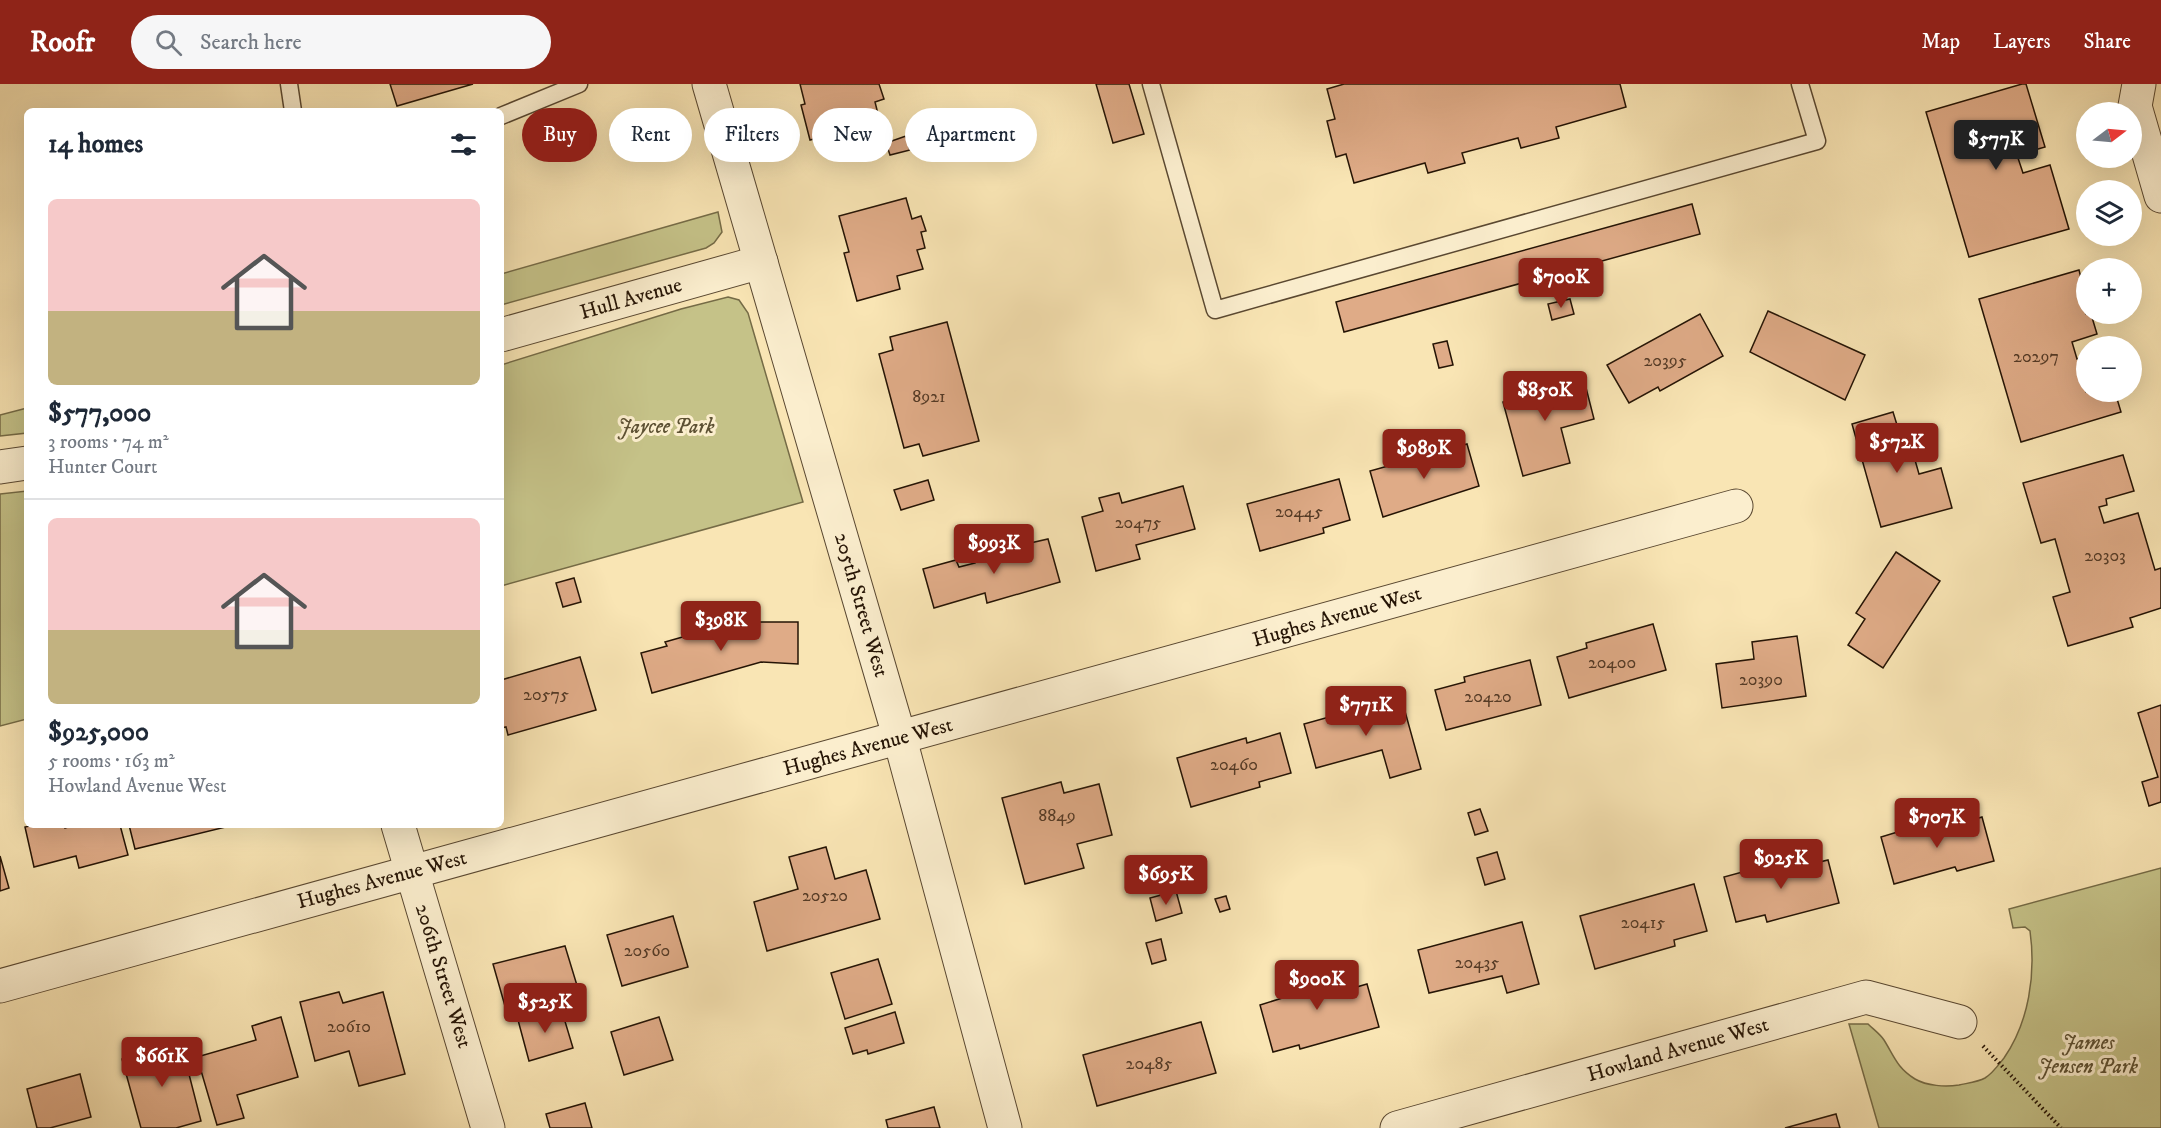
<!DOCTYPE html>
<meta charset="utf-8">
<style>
:root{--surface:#fff;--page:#f6f6f7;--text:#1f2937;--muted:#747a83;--line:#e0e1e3;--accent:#8f2418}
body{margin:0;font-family:"IM FELL DW Pica",serif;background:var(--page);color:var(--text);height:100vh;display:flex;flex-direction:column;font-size:22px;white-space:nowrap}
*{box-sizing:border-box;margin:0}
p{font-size:20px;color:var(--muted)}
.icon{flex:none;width:33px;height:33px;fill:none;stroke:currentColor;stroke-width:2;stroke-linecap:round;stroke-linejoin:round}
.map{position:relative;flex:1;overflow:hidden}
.side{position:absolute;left:24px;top:24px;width:480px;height:720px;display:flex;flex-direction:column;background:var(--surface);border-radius:9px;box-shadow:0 6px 24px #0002}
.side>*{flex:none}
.guide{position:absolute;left:522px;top:24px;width:570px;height:54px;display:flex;gap:12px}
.needle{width:39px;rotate:74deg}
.buttons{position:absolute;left:2076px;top:18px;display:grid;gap:12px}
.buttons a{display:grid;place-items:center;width:66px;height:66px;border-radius:50%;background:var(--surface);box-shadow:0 6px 24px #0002;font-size:30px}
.price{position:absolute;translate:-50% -51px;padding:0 14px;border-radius:6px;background:var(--accent);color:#fff;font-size:20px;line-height:39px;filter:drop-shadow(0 2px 3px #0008)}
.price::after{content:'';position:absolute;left:50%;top:36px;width:18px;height:14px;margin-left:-9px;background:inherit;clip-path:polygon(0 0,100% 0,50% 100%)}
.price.active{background:#222;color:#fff}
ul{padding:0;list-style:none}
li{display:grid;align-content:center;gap:12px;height:318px;padding:0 24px}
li+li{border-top:2px solid var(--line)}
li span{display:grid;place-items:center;height:186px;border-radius:9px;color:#555}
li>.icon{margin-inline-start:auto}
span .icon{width:108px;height:108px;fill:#fffc;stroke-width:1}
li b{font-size:26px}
h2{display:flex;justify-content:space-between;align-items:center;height:72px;padding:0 24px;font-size:26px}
.chip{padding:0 21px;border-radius:27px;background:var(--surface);box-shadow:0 6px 24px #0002;font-size:21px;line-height:54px}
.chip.active{background:var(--accent);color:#fff}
header{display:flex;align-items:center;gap:36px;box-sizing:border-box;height:84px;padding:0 30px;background:var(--accent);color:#fff}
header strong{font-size:28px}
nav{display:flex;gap:33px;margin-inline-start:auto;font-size:21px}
.search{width:420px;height:54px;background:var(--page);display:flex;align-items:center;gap:15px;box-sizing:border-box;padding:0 21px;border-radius:33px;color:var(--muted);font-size:22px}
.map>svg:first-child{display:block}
</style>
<header>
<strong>Roofr</strong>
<div class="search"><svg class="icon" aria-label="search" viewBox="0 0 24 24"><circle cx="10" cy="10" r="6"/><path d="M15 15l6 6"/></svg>Search here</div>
<nav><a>Map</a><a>Layers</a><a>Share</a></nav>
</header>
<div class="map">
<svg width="2161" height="1044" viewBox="0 0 2161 1044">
<rect width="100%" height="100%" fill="#f9e5b4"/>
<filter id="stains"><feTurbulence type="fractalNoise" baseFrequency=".00333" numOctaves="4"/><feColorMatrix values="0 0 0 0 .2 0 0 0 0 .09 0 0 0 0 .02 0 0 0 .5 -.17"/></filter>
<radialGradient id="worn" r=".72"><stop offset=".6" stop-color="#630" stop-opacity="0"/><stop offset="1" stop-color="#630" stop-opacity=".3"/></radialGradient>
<g fill="#c5c288" stroke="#756b46" stroke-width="1.5">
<polygon points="718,128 722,148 714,159 706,164 501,221 501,190"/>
<polygon points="728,213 739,216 748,229 803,418 501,502 501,281 681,225"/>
<polygon points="27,324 27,349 0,352 0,331"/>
<polygon points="27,407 27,635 0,642 0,410"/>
<path d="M2161,784V1044H1879L1849,940H1868C1873,945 1880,950 1884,956C1894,972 1897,984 1915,995C1927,1002 1945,1003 1959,1001C1968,999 1978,998 1985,994C1993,989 1999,980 2004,974C2029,938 2036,890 2030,847L2025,843L2013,844L2009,825Z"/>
</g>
<g fill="#dfab87" stroke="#251405" stroke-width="1.5">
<polygon points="390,0 473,0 397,22"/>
<polygon points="800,0 879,0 884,15 875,18 880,38 810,56 801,21 805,20"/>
<polygon points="1096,0 1129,0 1144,50 1113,59"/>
<polygon points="1344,0 1620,0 1626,23 1556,43 1559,54 1521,64 1518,54 1462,69 1465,79 1428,89 1425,79 1354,99 1346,70 1336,73 1327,37 1335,35 1327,5"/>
<polygon points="2022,0 2026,0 2045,63 2017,71 2023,89 2050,81 2069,145 1969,173 1926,28"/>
<polygon points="906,52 910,66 890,71 886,59"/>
<polygon points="906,114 912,135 921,132 926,147 921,148 925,164 917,166 923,185 897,192 900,205 857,217 844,169 849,168 839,132"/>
<polygon points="1692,120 1700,150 1344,248 1336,218"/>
<polygon points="2079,186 2086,214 2086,230 2091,230 2097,250 2072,258 2077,275 2086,272 2086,308 2115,308 2121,328 2021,358 1979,215"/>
<polygon points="1570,215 1574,230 1552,236 1548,220"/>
<polygon points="1768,227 1865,271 1845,316 1750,268"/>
<polygon points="1700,230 1723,272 1660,307 1658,303 1629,319 1607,281"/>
<polygon points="947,238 979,357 923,372 919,360 904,364 879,270 893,266 890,253"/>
<polygon points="1447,257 1453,281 1439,284 1433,260"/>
<polygon points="1536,295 1539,307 1584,296 1594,335 1561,344 1570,379 1523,392 1503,318 1511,316 1507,303"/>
<polygon points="1893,328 1902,357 1909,355 1919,390 1941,384 1952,424 1881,443 1852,340"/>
<polygon points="1467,360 1479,402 1383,433 1370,387"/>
<polygon points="2123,371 2134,407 2106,415 2107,421 2099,423 2104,439 2138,429 2155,486 2161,484 2161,524 2130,534 2133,543 2068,562 2053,513 2070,508 2055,455 2041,459 2023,399"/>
<polygon points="1339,395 1350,436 1323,444 1324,449 1260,467 1247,420"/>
<polygon points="928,396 934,416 901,426 894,406"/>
<polygon points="1183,402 1195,445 1136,461 1140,475 1096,487 1082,433 1103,427 1099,414 1119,409 1122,419"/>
<polygon points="1048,455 1060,498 987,519 985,509 934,524 923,485 956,476 959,483 975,479 973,472"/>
<polygon points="1896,468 1940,497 1883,584 1848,561 1865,535 1856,529"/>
<polygon points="574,494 581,518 563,523 556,499"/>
<polygon points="735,538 798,538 798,580 761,578 652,609 641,569 667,562 665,558"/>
<polygon points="1653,540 1666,586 1569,614 1557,573 1587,564 1586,559"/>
<polygon points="1797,552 1806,612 1722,624 1716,580 1754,575 1752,558"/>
<polygon points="580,573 596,626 508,651 506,643 501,644 501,596"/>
<polygon points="1530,576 1541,621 1446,646 1435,606 1465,598 1464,593"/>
<polygon points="1401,613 1421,685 1390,694 1382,666 1316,684 1304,640"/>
<polygon points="2161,621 2161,718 2149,722 2142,698 2158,693 2138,629"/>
<polygon points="1280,649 1291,689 1259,698 1260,703 1191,723 1177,674 1246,654 1247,659"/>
<polygon points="1061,698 1064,709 1099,700 1112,751 1077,760 1084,784 1025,800 1002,714"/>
<polygon points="1480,725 1488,747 1475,751 1468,729"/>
<polygon points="1947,733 1950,743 1982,733 1994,777 1957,787 1955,783 1894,800 1881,753"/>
<polygon points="34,741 64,741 65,744 74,741 120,741 128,771 79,784 76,772 34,783 25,743"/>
<polygon points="129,741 230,741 230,742 135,765"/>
<polygon points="826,763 835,795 866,786 880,835 767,867 754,818 798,805 789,773"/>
<polygon points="1497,768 1505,795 1485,801 1477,774"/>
<polygon points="0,772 9,804 0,807"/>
<polygon points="1797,773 1799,783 1828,776 1839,819 1767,838 1765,831 1736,838 1724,793"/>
<polygon points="1694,800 1707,847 1674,856 1675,862 1595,885 1580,832"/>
<polygon points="1176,807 1182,829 1156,837 1150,814"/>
<polygon points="1226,812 1230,825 1220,828 1215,815"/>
<polygon points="673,832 688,883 622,902 607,851"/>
<polygon points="1522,838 1539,900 1507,909 1502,892 1429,909 1418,866"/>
<polygon points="1161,855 1166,876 1152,880 1146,859"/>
<polygon points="565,862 579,908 507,929 493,880"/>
<polygon points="878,875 892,920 845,935 831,889"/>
<polygon points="1327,879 1336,909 1367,900 1379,943 1300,965 1299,961 1273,968 1260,921 1292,911 1286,891"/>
<polygon points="339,908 343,919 383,908 405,990 359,1002 349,967 315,977 300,918"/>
<polygon points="561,924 573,964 529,977 518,936"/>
<polygon points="895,928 904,959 868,970 867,966 853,970 845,944"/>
<polygon points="281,933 298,993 237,1011 244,1034 217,1041 197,973 256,956 252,942"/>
<polygon points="659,933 673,976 624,991 611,948"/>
<polygon points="1201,938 1216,989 1097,1022 1083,971"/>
<polygon points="181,959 201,1037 176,1044 141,1044 122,975"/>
<polygon points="80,990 91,1033 50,1044 37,1044 27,1005"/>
<polygon points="585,1019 592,1044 550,1044 546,1030"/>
<polygon points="934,1023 940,1044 888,1044 886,1036"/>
<polygon points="1836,1030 1840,1044 1785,1044"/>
</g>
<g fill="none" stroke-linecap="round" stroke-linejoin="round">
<defs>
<g id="lane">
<polyline points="289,0 293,27"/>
<polyline points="1151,0 1215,226 1817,57 1800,0"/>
<polyline points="501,32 579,0"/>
</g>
<g id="street">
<polyline points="709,0 900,655 1005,1044"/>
<polyline points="2139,0 2135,22 2161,112"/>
<polyline points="501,251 761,178"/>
<polyline points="0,383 27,379"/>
<polyline points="398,741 488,1044"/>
<polyline points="0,902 1736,422"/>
<polyline points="1397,1044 1866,913 1960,938"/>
</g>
</defs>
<use href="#lane" stroke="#5a4831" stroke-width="19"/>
<use href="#street" stroke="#5a4831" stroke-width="35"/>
<polyline stroke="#251405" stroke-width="4" stroke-dasharray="1.5 3" stroke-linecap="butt" points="1983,962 2061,1044"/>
<use href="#lane" stroke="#fbeece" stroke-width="16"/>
<use href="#street" stroke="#fbeece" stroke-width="33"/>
</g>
<g text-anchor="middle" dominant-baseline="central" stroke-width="6" stroke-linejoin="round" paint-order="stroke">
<g font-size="18" fill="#543a26">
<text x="2036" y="273">20297</text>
<text x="1665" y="277">20395</text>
<text x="929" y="313">8921</text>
<text x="1299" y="428">20445</text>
<text x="1138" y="439">20475</text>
<text x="2105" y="472">20303</text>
<text x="1612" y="579">20400</text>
<text x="1761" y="596">20390</text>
<text x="546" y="611">20575</text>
<text x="1488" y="613">20420</text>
<text x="1234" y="681">20460</text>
<text x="1057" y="732">8849</text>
<text x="825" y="812">20520</text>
<text x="1643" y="839">20415</text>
<text x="647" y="867">20560</text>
<text x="1477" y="879">20435</text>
<text x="349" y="943">20610</text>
<text x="1149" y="980">20485</text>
</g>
<g font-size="21" fill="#251405" stroke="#fbeece">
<text transform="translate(631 215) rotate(-16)">Hull Avenue</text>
<text transform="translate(861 521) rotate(74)">205th Street West</text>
<text transform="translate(1337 533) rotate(-16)">Hughes Avenue West</text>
<text transform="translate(868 663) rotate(-15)">Hughes Avenue West</text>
<text transform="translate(382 796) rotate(-15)">Hughes Avenue West</text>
<text transform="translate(443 892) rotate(73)">206th Street West</text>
<text transform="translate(1678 966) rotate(-16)">Howland Avenue West</text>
</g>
<g font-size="21" font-style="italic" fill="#5d5133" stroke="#fbeece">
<text x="666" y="343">Jaycee Park</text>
<text x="2088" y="959">James<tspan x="2088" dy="24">Jensen Park</tspan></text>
</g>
</g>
<rect width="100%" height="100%" filter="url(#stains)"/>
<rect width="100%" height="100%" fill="url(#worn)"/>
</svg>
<div class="buttons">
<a><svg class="needle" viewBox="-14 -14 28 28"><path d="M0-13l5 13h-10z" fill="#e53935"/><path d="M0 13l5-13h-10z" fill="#747a83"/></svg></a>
<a><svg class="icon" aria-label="layers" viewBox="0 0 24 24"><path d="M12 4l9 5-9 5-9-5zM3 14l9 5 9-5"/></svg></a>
<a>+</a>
<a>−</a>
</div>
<b class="price active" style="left:1996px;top:87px">$577K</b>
<b class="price" style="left:1561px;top:225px">$700K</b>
<b class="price" style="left:1545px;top:338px">$850K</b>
<b class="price" style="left:1897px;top:390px">$572K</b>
<b class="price" style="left:1424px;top:396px">$989K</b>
<b class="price" style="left:994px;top:491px">$993K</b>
<b class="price" style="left:721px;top:568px">$398K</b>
<b class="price" style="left:1366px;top:653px">$771K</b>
<b class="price" style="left:1937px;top:765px">$707K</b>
<b class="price" style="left:1781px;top:806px">$925K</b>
<b class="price" style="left:1166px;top:822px">$695K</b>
<b class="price" style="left:1317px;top:927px">$900K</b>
<b class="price" style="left:545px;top:950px">$525K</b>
<b class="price" style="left:162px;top:1004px">$661K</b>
<div class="guide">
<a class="chip active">Buy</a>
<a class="chip">Rent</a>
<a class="chip">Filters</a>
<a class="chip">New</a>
<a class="chip">Apartment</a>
</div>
<section class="side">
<h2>14 homes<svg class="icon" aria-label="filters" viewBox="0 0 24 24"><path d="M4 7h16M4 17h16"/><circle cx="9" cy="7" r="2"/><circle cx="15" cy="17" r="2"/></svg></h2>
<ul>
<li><span style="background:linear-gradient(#f6c9c9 60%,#c2b280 0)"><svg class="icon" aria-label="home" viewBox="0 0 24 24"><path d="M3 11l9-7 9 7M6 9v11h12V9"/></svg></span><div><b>$577,000</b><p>3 rooms · 74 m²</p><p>Hunter Court</p></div></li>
<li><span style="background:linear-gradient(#f6c9c9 60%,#c2b280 0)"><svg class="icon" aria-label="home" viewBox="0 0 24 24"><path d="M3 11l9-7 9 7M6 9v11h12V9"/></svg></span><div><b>$925,000</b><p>5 rooms · 163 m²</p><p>Howland Avenue West</p></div></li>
</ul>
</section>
</div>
